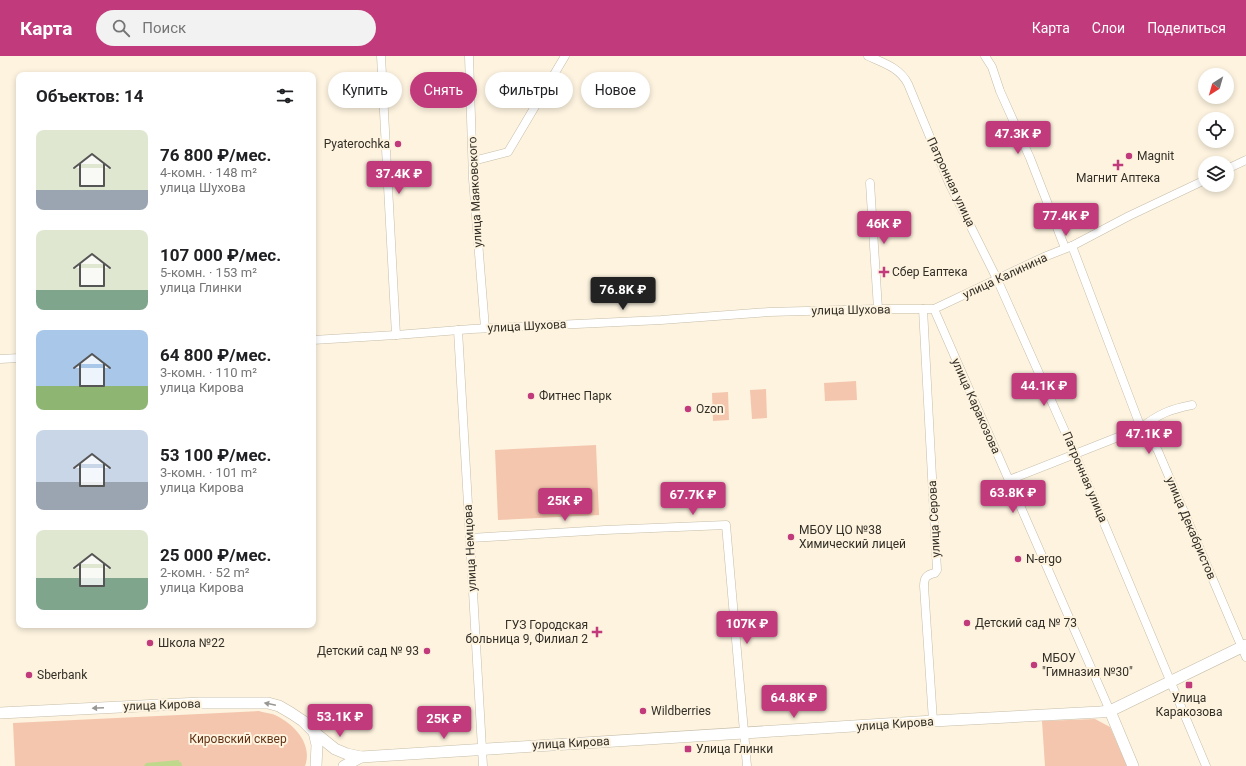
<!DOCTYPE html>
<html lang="ru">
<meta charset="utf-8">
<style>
:root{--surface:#fff;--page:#f2f2f2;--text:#202124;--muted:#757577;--accent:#c13b7c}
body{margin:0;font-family:Roboto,sans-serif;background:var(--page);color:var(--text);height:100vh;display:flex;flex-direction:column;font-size:15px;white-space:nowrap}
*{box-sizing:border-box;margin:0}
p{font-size:13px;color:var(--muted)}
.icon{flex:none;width:22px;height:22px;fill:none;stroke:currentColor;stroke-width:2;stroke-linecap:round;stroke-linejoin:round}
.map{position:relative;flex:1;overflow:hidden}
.drawer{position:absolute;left:16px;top:16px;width:300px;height:556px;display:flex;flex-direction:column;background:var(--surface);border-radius:8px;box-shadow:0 2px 6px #0003}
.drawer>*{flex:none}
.guide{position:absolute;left:328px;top:16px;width:380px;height:36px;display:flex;gap:8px}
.needle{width:26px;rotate:217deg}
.fabs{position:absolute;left:1198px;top:12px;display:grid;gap:8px}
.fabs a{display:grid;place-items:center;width:36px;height:36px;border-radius:50%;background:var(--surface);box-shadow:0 2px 6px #0003;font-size:20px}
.price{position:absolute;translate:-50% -34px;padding:0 9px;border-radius:4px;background:var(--accent);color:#fff;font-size:13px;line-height:26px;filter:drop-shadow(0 1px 2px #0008)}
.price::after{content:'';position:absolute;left:50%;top:24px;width:12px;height:9px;margin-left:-6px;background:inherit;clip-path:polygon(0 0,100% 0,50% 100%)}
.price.selected{background:#222;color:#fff}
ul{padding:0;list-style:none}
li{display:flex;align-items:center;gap:12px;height:100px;padding:0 20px}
li span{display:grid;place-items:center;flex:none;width:112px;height:80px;border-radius:8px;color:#555}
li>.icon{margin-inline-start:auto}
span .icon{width:48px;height:48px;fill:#fffc;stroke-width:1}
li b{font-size:17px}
h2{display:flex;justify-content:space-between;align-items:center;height:48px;padding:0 20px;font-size:17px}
.chip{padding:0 14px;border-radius:18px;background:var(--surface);box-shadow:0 2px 6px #0003;font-size:14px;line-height:36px}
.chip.selected{background:var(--accent);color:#fff}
header{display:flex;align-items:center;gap:24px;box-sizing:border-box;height:56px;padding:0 20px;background:var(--accent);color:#fff}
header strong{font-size:19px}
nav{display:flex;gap:22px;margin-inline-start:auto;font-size:14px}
.search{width:280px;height:36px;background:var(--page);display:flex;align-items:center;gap:10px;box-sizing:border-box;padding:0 14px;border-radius:22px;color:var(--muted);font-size:15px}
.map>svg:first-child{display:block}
</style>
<header>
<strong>Карта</strong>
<div class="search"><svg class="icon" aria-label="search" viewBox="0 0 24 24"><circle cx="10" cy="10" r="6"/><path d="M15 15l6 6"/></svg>Поиск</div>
<nav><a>Карта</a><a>Слои</a><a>Поделиться</a></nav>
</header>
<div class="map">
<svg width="1246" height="710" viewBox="0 0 1246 710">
<rect width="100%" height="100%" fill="#fdf3df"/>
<g fill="#f4c6ae">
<polygon points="856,325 857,344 825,345 824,327"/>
<polygon points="766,333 767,362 752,363 750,334"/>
<polygon points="728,336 729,364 713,365 712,337"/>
<polygon points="596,389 599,459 498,464 495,394"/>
<path d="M259,655C265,657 272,657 277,660C295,669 313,689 305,710H15L13,667Z"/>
<polygon points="1095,663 1110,671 1127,710 1045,710 1042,665"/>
</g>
<polygon fill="#c0d88b" points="179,704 179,706 181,706 182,710 144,710 146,707"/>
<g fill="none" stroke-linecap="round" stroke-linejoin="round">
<defs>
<g id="minor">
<polyline points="381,0 396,279"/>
<polyline points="469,0 473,123 485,272"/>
<path d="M868,0C884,7 900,12 908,28L949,127L997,223L1075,398L1206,710"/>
<polyline points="985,0 992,11 1000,35 1030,102 1065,192"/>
<polyline points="473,105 508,96 565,0"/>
<polyline points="1227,113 1246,104"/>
<polyline points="870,127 878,253"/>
<polyline points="1072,190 1141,372 1151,383 1158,395 1246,601"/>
<path d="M923,253L937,514L935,517C926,519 924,522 924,530L933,665"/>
<polyline points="934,253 1110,655"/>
<polyline points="458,274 483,710"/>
<polyline points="313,284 396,279 472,273 661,264 769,256 878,253 934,253 1044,201 1072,190 1129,160 1205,124"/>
<polyline points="0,303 19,302"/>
<path d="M1009,424L1141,372C1158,358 1171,353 1192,349"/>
<polyline points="470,482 605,474 726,469 747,710"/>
</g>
<g id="major">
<polyline points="1110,655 1133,710"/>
<polyline points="0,657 200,647 268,647 279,650 291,657 303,665 314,676 335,693 347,698 361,701 933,665 1100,656 1110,655 1246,589"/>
<polyline points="314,676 317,689 316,710"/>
<polyline points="344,710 361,701"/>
</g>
</defs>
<use href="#minor" stroke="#c6bda9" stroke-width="9"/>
<use href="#major" stroke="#c6bda9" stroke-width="12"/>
<use href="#minor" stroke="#fff" stroke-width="8"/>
<use href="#major" stroke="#fff" stroke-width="11"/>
</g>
<defs><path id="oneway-solid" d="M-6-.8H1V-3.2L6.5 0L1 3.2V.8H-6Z"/></defs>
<g fill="#999793">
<use href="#oneway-solid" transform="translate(270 648) rotate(-168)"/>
<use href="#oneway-solid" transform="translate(98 652) rotate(177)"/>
</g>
<g fill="#c13b7c" stroke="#fdf3df" stroke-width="1.5">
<circle cx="398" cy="88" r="4"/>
<circle cx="1129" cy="100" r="4"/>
<path d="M1116 103h4v4h4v4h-4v4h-4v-4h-4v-4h4z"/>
<path d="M882 210h4v4h4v4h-4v4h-4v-4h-4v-4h4z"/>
<circle cx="531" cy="340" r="4"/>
<circle cx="688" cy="353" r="4"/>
<circle cx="791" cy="481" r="4"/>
<circle cx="1018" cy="503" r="4"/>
<circle cx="967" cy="567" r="4"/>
<path d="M595 570h4v4h4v4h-4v4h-4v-4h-4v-4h4z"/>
<circle cx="150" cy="587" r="4"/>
<circle cx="427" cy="595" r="4"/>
<circle cx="1034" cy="609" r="4"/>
<circle cx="29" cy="619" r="4"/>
<rect x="1185" y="625" width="8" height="8" rx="2"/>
<circle cx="643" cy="655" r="4"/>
<rect x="684" y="689" width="8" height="8" rx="2"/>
</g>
<g text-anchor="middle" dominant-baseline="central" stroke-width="4" stroke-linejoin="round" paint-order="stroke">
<g font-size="12" fill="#332f27" stroke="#fdf3df" text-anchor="start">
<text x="390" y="88" text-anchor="end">Pyaterochka</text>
<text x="1137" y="100">Magnit</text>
<text x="1118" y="122" text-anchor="middle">Магнит Аптека</text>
<text x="892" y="216">Сбер Еаптека</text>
<text x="539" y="340">Фитнес Парк</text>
<text x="696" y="353">Ozon</text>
<text x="799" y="474">МБОУ ЦО №38<tspan x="799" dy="14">Химический лицей</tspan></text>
<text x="1026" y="503">N-ergo</text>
<text x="975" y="567">Детский сад № 73</text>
<text x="588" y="569" text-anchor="end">ГУЗ Городская<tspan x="588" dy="14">больница 9, Филиал 2</tspan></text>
<text x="158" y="587">Школа №22</text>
<text x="419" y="595" text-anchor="end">Детский сад № 93</text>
<text x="1042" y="602">МБОУ<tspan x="1042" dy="14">"Гимназия №30"</tspan></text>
<text x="37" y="619">Sberbank</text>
<text x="1189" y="642" text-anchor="middle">Улица<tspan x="1189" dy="14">Каракозова</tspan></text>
<text x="651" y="655">Wildberries</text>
<text x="696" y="693">Улица Глинки</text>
</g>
<g font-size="12" fill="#332f27" stroke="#fdf3df">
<text transform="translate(951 126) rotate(65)">Патронная улица</text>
<text transform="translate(475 136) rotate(-93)">улица Маяковского</text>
<text transform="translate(1005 220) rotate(-25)">улица Калинина</text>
<text transform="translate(851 254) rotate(-1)">улица Шухова</text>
<text transform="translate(527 270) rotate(-3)">улица Шухова</text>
<text transform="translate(976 350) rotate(66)">улица Каракозова</text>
<text transform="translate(1085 421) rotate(67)">Патронная улица</text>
<text transform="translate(934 463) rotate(-93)">улица Серова</text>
<text transform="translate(1191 472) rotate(67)">улица Декабристов</text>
<text transform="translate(470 492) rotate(-93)">улица Немцова</text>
<text transform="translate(162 649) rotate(-2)">улица Кирова</text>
<text transform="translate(895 668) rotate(-4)">улица Кирова</text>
<text transform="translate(571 687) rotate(-3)">улица Кирова</text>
</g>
<g font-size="12" fill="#643417" stroke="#fdf3df">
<text x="238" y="683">Кировский сквер</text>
</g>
</g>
</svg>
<div class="fabs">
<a><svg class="needle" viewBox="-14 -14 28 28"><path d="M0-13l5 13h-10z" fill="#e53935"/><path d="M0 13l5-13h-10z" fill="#757577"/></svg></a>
<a><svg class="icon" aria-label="locate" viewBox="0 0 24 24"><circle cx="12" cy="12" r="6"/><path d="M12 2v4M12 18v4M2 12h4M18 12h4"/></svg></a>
<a><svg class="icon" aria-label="layers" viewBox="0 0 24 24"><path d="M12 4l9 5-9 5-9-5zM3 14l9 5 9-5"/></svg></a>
</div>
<b class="price" style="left:1018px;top:99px">47.3K ₽</b>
<b class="price" style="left:399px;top:139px">37.4K ₽</b>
<b class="price" style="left:1066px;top:181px">77.4K ₽</b>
<b class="price" style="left:884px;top:189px">46K ₽</b>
<b class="price selected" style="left:623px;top:255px">76.8K ₽</b>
<b class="price" style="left:1044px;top:351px">44.1K ₽</b>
<b class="price" style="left:1149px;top:399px">47.1K ₽</b>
<b class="price" style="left:1013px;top:458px">63.8K ₽</b>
<b class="price" style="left:693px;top:460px">67.7K ₽</b>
<b class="price" style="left:565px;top:466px">25K ₽</b>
<b class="price" style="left:747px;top:589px">107K ₽</b>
<b class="price" style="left:794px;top:663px">64.8K ₽</b>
<b class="price" style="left:340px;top:682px">53.1K ₽</b>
<b class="price" style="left:444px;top:684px">25K ₽</b>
<div class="guide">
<a class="chip">Купить</a>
<a class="chip selected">Снять</a>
<a class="chip">Фильтры</a>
<a class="chip">Новое</a>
</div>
<section class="drawer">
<h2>Объектов: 14<svg class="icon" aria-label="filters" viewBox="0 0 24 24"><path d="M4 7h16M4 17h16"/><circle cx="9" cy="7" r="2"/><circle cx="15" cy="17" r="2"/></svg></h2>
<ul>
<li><span style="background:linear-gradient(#dfe7d0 75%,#9aa5b1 0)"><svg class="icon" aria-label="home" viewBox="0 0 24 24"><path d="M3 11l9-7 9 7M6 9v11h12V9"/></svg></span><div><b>76 800 ₽/мес.</b><p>4-комн. · 148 m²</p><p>улица Шухова</p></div></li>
<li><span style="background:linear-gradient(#dfe7d0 75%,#7fa58c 0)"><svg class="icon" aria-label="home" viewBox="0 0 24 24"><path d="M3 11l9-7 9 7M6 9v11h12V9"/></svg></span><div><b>107 000 ₽/мес.</b><p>5-комн. · 153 m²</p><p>улица Глинки</p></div></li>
<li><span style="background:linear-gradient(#a9c7e8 70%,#8fb573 0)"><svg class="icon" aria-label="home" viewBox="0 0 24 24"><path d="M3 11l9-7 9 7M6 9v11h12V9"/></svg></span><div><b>64 800 ₽/мес.</b><p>3-комн. · 110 m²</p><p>улица Кирова</p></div></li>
<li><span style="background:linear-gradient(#c9d6e8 65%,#9aa5b1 0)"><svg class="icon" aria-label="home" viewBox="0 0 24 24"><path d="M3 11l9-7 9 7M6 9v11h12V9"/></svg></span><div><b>53 100 ₽/мес.</b><p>3-комн. · 101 m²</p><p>улица Кирова</p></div></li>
<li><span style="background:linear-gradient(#dfe7d0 60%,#7fa58c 0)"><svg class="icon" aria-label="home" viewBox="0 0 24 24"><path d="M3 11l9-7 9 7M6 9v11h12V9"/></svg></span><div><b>25 000 ₽/мес.</b><p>2-комн. · 52 m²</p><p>улица Кирова</p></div></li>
</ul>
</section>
</div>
